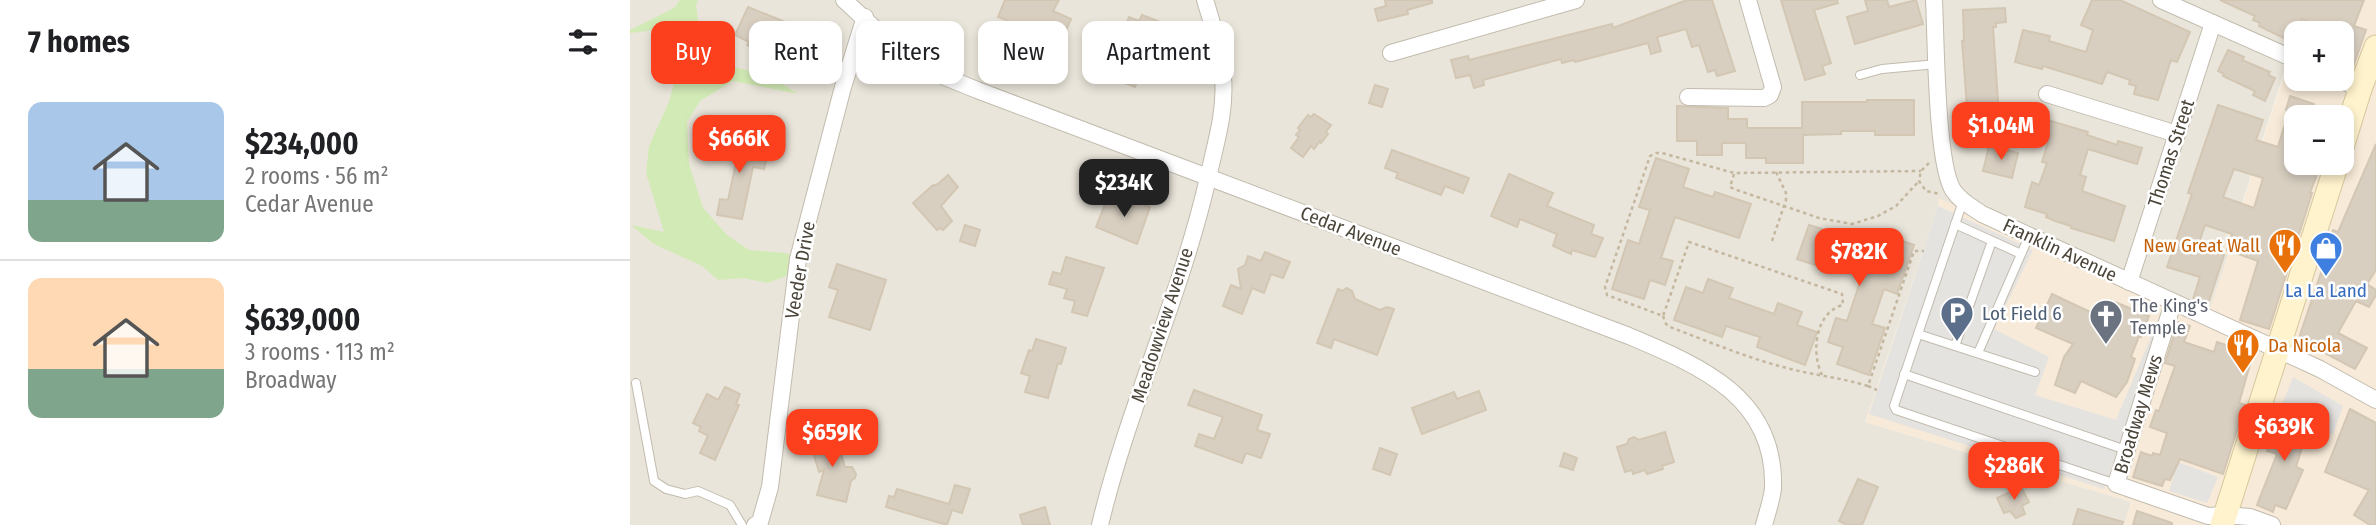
<!DOCTYPE html>
<meta charset="utf-8">
<style>
:root{--surface:#fff;--page:#f6f6f6;--text:#202124;--muted:#757577;--line:#e0e0e0;--accent:#fc3f1d}
body{margin:0;font-family:"Fira Sans Condensed",sans-serif;background:var(--page);color:var(--text);height:100vh;display:flex;flex-direction:column;font-size:26px;white-space:nowrap}
*{box-sizing:border-box;margin:0}
p{font-size:23px;color:var(--muted)}
.icon{flex:none;width:38px;height:38px;fill:none;stroke:currentColor;stroke-width:2;stroke-linecap:round;stroke-linejoin:round}
.map{position:relative;flex:1;overflow:hidden}
.details{display:flex;flex-direction:column;background:var(--surface);width:630px}
.details>*{flex:none}
.guide{position:absolute;left:21px;top:21px;width:665px;height:63px;display:flex;gap:14px}
.fabs{position:absolute;left:1654px;top:21px;display:grid;gap:14px}
.fabs a{display:grid;place-items:center;width:70px;height:70px;border-radius:14px;background:var(--surface);box-shadow:0 4px 10px #0003;font-size:35px}
.price{position:absolute;translate:-50% -60px;padding:0 16px;border-radius:14px;background:var(--accent);color:#fff;font-size:23px;line-height:46px;filter:drop-shadow(0 2px 4px #0008)}
.price::after{content:'';position:absolute;left:50%;top:42px;width:21px;height:16px;margin-left:-10px;background:inherit;clip-path:polygon(0 0,100% 0,50% 100%)}
.price.on{background:#222;color:#fff}
ul{padding:0;list-style:none}
li{display:flex;align-items:center;gap:21px;height:175px;padding:0 28px}
li+li{border-top:2px solid var(--line)}
li span{display:grid;place-items:center;flex:none;width:196px;height:140px;border-radius:14px;color:#555}
li>.icon{margin-inline-start:auto}
span .icon{width:84px;height:84px;fill:#fffc;stroke-width:1}
li b{font-size:30px}
h2{display:flex;justify-content:space-between;align-items:center;height:84px;padding:0 28px;font-size:30px}
.pill{padding:0 24px;border-radius:14px;background:var(--surface);box-shadow:0 4px 10px #0003;font-size:24px;line-height:63px}
.pill.on{background:var(--accent);color:#fff}
main{display:flex;flex:1;min-height:0}
.map>svg:first-child{display:block}
</style>
<main>
<section class="details">
<h2>7 homes<svg class="icon" aria-label="filters" viewBox="0 0 24 24"><path d="M4 7h16M4 17h16"/><circle cx="9" cy="7" r="2"/><circle cx="15" cy="17" r="2"/></svg></h2>
<ul>
<li><span style="background:linear-gradient(#a9c7e8 70%,#7fa58c 0)"><svg class="icon" aria-label="home" viewBox="0 0 24 24"><path d="M3 11l9-7 9 7M6 9v11h12V9"/></svg></span><div><b>$234,000</b><p>2 rooms · 56 m²</p><p>Cedar Avenue</p></div></li>
<li><span style="background:linear-gradient(#ffd9b3 65%,#7fa58c 0)"><svg class="icon" aria-label="home" viewBox="0 0 24 24"><path d="M3 11l9-7 9 7M6 9v11h12V9"/></svg></span><div><b>$639,000</b><p>3 rooms · 113 m²</p><p>Broadway</p></div></li>
</ul>
</section>
<div class="map">
<svg width="1746" height="525" viewBox="0 0 1746 525">
<rect width="100%" height="100%" fill="#f6f3ec"/>
<polygon fill="#eae5da" points="0,0 1663,0 1679,6 1677,25 1674,33 1666,33 1666,54 1657,63 1603,231 1599,230 1592,252 1598,255 1577,318 1308,199 1308,206 1235,422 1501,502 1494,525 0,525"/>
<path fill="#f7ead8" fill-rule="evenodd" d="M1663,0H1746V525H1494L1501,502L1235,422L1308,206V198L1577,318L1598,255L1592,252L1599,230H1604L1658,63L1666,54V79H1712V33H1674L1679,7ZM1666,117H1712V163H1666Z"/>
<polygon fill="#d2eab5" points="50,0 68,0 66,5 71,42 76,54 88,64 137,74 168,94 103,81 70,101 57,122 59,164 73,208 97,235 119,250 155,253 175,258 156,276 138,283 113,278 88,280 72,266 24,244 1,225 34,232 16,173 19,146 39,102 46,76 33,29 0,33 0,30 44,8"/>
<g fill="#e5e3e0">
<polygon points="1308,206 1403,250 1364,329 1419,357 1405,395 1486,420 1531,313 1534,314 1474,489 1239,414"/>
<polygon points="1663,377 1713,406 1703,435 1651,407"/>
<polygon points="1548,462 1588,477 1577,503 1539,491"/>
</g>
<g fill="#d8cfc1" stroke="#d3c7b4" stroke-width="2" fill-rule="evenodd">
<polygon points="375,0 429,0 423,11 441,19 432,40 411,30 400,35 394,34 391,26 368,17"/>
<polygon points="755,0 802,0 802,3 777,10 778,14 748,21 745,9 756,6"/>
<polygon points="1057,0 1082,0 1105,71 1087,76 1085,70 1078,72 1069,45 1062,47 1056,29 1027,37 1031,51 1021,54 1018,43 945,62 944,60 932,63 931,59 853,80 854,85 844,88 840,75 826,78 821,60 838,56 839,60 982,24 983,28"/>
<polygon points="1151,0 1207,0 1208,3 1184,10 1201,63 1192,66 1195,74 1175,80"/>
<polygon points="1235,0 1257,0 1259,7 1286,0 1293,24 1225,44 1217,17 1238,11"/>
<polygon points="1462,0 1490,0 1560,32 1547,62 1541,60 1528,100 1504,94 1506,86 1499,84 1500,80 1477,72 1472,84 1413,66 1412,69 1385,62 1393,30 1420,36 1419,41 1456,52 1463,30 1451,25"/>
<polygon points="1590,0 1734,0 1724,26 1736,30 1721,73 1712,69 1712,33 1681,33 1684,24 1672,19 1662,42 1629,26 1630,23 1623,20 1625,16"/>
<polygon points="118,7 160,24 166,28 169,35 183,41 175,56 166,52 159,67 117,45 119,42 105,35"/>
<polygon points="1375,8 1376,22 1366,23 1366,27 1363,27 1370,131 1339,133 1332,41 1334,41 1333,10"/>
<polygon points="512,15 528,21 522,36 533,40 526,60 521,57 516,69 512,67 505,87 474,75 483,50 486,51 499,17 509,21"/>
<polygon points="1598,50 1614,57 1612,60 1640,72 1638,75 1645,78 1635,101 1623,95 1625,91 1593,76 1594,74 1588,71"/>
<polygon points="745,85 758,89 752,107 739,103"/>
<polygon points="1660,96 1684,104 1679,117 1672,117 1656,110"/>
<polygon points="1237,100 1284,100 1284,135 1245,135 1245,131 1211,131 1211,134 1173,135 1173,163 1136,163 1136,158 1116,158 1116,143 1092,143 1092,155 1067,155 1067,141 1047,141 1047,106 1098,108 1098,119 1117,119 1117,128 1172,128 1172,102 1237,102"/>
<path d="M1588,105L1633,120L1626,140L1648,147L1654,127L1666,131V163H1687L1683,173L1687,174L1680,193H1682L1639,329L1610,320L1628,261L1597,250L1602,234L1575,225L1568,246L1594,255L1578,304L1563,299L1570,277L1537,267L1562,194L1558,193ZM1604,169L1633,178L1624,208L1593,197Z"/>
<polygon points="684,114 701,125 696,132 698,134 691,143 690,141 684,149 681,146 673,157 661,148 669,137 666,135 670,130 668,128 678,115 681,117"/>
<polygon points="1414,119 1458,132 1457,135 1487,145 1488,141 1512,148 1507,164 1458,149 1450,175 1456,177 1452,191 1495,206 1484,241 1441,228 1441,226 1425,221 1416,217 1417,214 1395,207 1402,182 1409,185 1417,163 1412,162 1420,136 1410,134"/>
<polygon points="108,129 123,153 137,158 134,169 123,167 112,219 87,215 90,199 98,200 106,163 91,139"/>
<polygon points="1746,144 1746,270 1737,284 1746,290 1746,295 1739,307 1726,301 1708,333 1737,348 1725,369 1672,341 1670,335 1697,255 1703,230 1708,232"/>
<polygon points="1359,146 1388,153 1382,178 1353,171"/>
<polygon points="762,150 839,178 833,193 815,186 811,195 766,178 768,173 755,168"/>
<polygon points="1026,158 1059,169 1053,187 1083,197 1085,192 1121,204 1109,238 1045,217 1031,258 1043,261 1035,285 1020,280 1014,299 982,289 998,240 1009,244 1020,210 1009,207"/>
<polygon points="879,174 923,193 917,206 964,225 961,234 973,238 965,257 942,250 941,254 923,246 927,234 890,219 887,227 861,216"/>
<polygon points="318,175 328,187 311,206 322,221 313,230 311,228 307,230 283,203 302,186 308,184"/>
<polygon points="478,197 503,207 506,201 520,207 507,244 466,227"/>
<polygon points="335,225 350,230 345,246 330,241"/>
<polygon points="1179,225 1214,236 1212,242 1241,252 1248,233 1284,245 1267,294 1254,289 1242,324 1255,328 1239,375 1207,364 1213,347 1198,342 1206,318 1217,321 1232,276 1213,270 1210,273 1167,259"/>
<polygon points="635,252 660,262 653,278 641,274 634,293 622,288 612,314 593,306 601,285 611,289 608,269 615,265 618,256 631,261"/>
<polygon points="436,257 474,268 457,316 442,312 445,301 434,298 437,289 419,284 423,272 431,274"/>
<polygon points="207,264 256,280 240,330 199,317 208,290 199,287"/>
<polygon points="1078,279 1103,288 1099,298 1144,314 1148,303 1172,312 1167,325 1187,332 1175,365 1127,347 1130,337 1096,326 1092,337 1044,320 1056,287 1073,293"/>
<polygon points="717,288 722,291 725,299 750,310 757,307 764,309 747,355 704,339 701,348 687,343 708,289 712,291"/>
<polygon points="1422,294 1475,319 1485,302 1519,316 1511,337 1509,336 1501,357 1505,359 1497,382 1486,397 1451,381 1445,393 1425,385 1434,357 1443,344 1406,328"/>
<polygon points="1548,322 1560,326 1554,342 1584,352 1587,342 1623,354 1609,403 1615,405 1593,474 1550,459 1540,480 1535,479 1532,486 1503,477 1511,452 1522,456 1523,453 1530,455 1537,433 1520,427 1526,410 1529,411 1545,366 1535,363"/>
<polygon points="406,339 436,348 431,364 428,363 418,398 395,392 400,376 391,373 399,350 402,351"/>
<polygon points="95,387 110,394 106,404 109,405 85,460 70,453 78,436 69,431 71,427 63,423 77,394 88,400"/>
<polygon points="564,390 632,415 627,430 640,434 631,458 616,453 612,463 565,446 569,434 584,439 593,417 558,405"/>
<polygon points="849,391 856,410 792,434 782,408 824,392 827,399"/>
<polygon points="1720,409 1746,423 1746,525 1740,525 1724,515 1739,490 1695,472"/>
<polygon points="1649,412 1678,428 1666,467 1673,470 1656,509 1645,505 1643,512 1627,505 1647,454 1637,451"/>
<polygon points="1035,432 1044,462 1032,466 1033,469 1017,474 1015,470 1003,474 1002,470 995,472 987,447 997,444 999,439 1004,437 1009,440"/>
<polygon points="205,434 215,467 222,467 226,474 225,478 221,481 216,502 187,495 194,470 189,472 180,442"/>
<polygon points="750,448 767,454 760,475 743,469"/>
<polygon points="934,453 947,458 943,470 930,466"/>
<polygon points="1228,479 1248,487 1232,525 1217,525 1209,521"/>
<polygon points="325,485 340,489 332,513 322,510 317,525 256,507 259,496 264,497 267,489 319,504"/>
<polygon points="1391,487 1399,502 1392,506 1395,514 1386,518 1380,511 1374,513 1367,498"/>
<polygon points="415,507 420,525 393,525 390,515"/>
<polygon points="1448,509 1493,522 1492,525 1443,525"/>
<polygon points="1507,511 1542,523 1542,525 1503,525"/>
</g>
<g fill="none" stroke-linecap="round" stroke-linejoin="round">
<defs>
<g id="service">
<polyline points="1230,75 1252,69 1307,64"/>
<polyline points="1325,224 1391,254"/>
<polyline points="1288,334 1333,201"/>
<polyline points="1325,346 1362,241"/>
<polyline points="1348,353 1399,236"/>
<polyline points="1405,372 1288,334 1264,406 1266,410 1486,484"/>
<polyline points="1274,374 1496,450"/>
<polyline points="6,383 24,481 36,489 55,494 68,491 100,505 112,525"/>
</g>
<g id="minor">
<path d="M214,0L268,50L315,77L347,90L999,336C1070,366 1146,397 1143,488C1142,500 1137,513 1134,525"/>
<path d="M1304,0C1306,37 1306,163 1323,190C1330,201 1342,207 1352,214L1690,369L1746,400"/>
<polyline points="1531,0 1666,60"/>
<polyline points="761,53 946,0"/>
<polyline points="1709,79 1730,89"/>
<polyline points="1417,94 1547,134"/>
<polyline points="1058,97 1134,98 1140,95 1143,87 1118,0"/>
<polyline points="1499,282 1583,23"/>
<polyline points="1543,303 1486,484 1578,516 1595,515 1620,517 1642,525"/>
<polyline points="125,525 130,522 140,487 168,259 213,87 235,17"/>
<path d="M470,525C498,407 551,296 578,178C585,145 596,112 593,78C591,51 583,26 575,0"/>
</g>
<g id="secondary">
<polyline points="1712,147 1730,89 1746,47"/>
<polyline points="1592,525 1707,163"/>
</g>
</defs>
<use href="#service" stroke="#c2bbae" stroke-width="10"/>
<use href="#minor" stroke="#c2bbae" stroke-width="18"/>
<use href="#secondary" stroke="#d6c79b" stroke-width="25"/>
<g stroke="#c4b79f" stroke-width="2.5" stroke-dasharray="3.5 3.5" stroke-linecap="butt">
<polyline points="1299,163 1291,171 1289,181 1296,191 1310,194"/>
<polyline points="1104,174 1100,187 1104,189 1189,218 1222,224 1248,216 1266,206 1289,181"/>
<polyline points="1142,241 1156,200 1156,193 1146,172"/>
<path d="M1033,316L1036,324L1040,327C1077,341 1115,357 1153,367C1181,375 1209,377 1238,386L1284,251H1294"/>
<path d="M1192,375C1181,353 1185,312 1213,305L1212,294L1059,242L1033,316L977,295L975,287L1020,156L1026,153H1032L1104,173L1291,171"/>
<polyline points="1238,386 1247,390"/>
</g>
<use href="#service" stroke="#fff" stroke-width="8"/>
<use href="#minor" stroke="#fff" stroke-width="16"/>
<use href="#secondary" stroke="#fff3cd" stroke-width="23"/>
</g>
<defs>
<symbol id="restaurant-pin" viewBox="-11 -11 22 30"><path d="M0 17L-7.5 6A9.5 9.5 0 1 1 7.5 6Z" fill="#e8710a" stroke="#fff"/><path d="M-5-6h1v4h1v-4h1v4h1v-4h1v5L-1.5 .5V6h-2V.5L-5-1ZM5-6V6H3V1.5H1.5Q1.5-4 5-6Z" fill="#fff"/></symbol>
<symbol id="shop-pin" viewBox="-11 -11 22 30"><path d="M0 17L-7.5 6A9.5 9.5 0 1 1 7.5 6Z" fill="#3f7fe0" stroke="#fff"/><path d="M-5-2.5h2.3a2.7 3.5 0 0 1 5.4 0H5L5.5 6h-11ZM-1.5-2.5h3a1.5 2.3 0 0 0-3 0Z" fill="#fff"/></symbol>
<symbol id="parking-pin" viewBox="-11 -11 22 30"><path d="M0 17L-7.5 6A9.5 9.5 0 1 1 7.5 6Z" fill="#5c6f8a" stroke="#fff"/><path d="M-3.5-5.5H1a3.5 3.5 0 0 1 0 7H-1V5.5H-3.5ZM-1-3.4V-.6H.8a1.4 1.4 0 0 0 0-2.8Z" fill="#fff"/></symbol>
<symbol id="church-pin" viewBox="-11 -11 22 30"><path d="M0 17L-7.5 6A9.5 9.5 0 1 1 7.5 6Z" fill="#6b7280" stroke="#fff"/><path d="M-1.2-6h2.4v3.5h3.3v2.4h-3.3V6h-2.4V-.1h-3.3v-2.4h3.3Z" fill="#fff"/></symbol>
</defs>
<g fill-rule="evenodd">
<use href="#restaurant-pin" x="1636" y="226" width="38" height="52"/>
<use href="#shop-pin" x="1677" y="229" width="38" height="52"/>
<use href="#parking-pin" x="1308" y="294" width="38" height="52"/>
<use href="#church-pin" x="1457" y="297" width="38" height="52"/>
<use href="#restaurant-pin" x="1594" y="326" width="38" height="52"/>
</g>
<g text-anchor="middle" dominant-baseline="central" stroke-width="5" stroke-linejoin="round" paint-order="stroke">
<g font-size="19" fill="#4b4439" stroke="#fff">
<text transform="translate(1541 153) rotate(-72)">Thomas Street</text>
<text transform="translate(721 231) rotate(21)">Cedar Avenue</text>
<text transform="translate(1430 250) rotate(25)">Franklin Avenue</text>
<text transform="translate(170 270) rotate(-80)">Veeder Drive</text>
<text transform="translate(532 325) rotate(-72)">Meadowview Avenue</text>
<text transform="translate(1508 414) rotate(-73)">Broadway Mews</text>
</g>
<g font-size="19" fill="#c56008" stroke="#fff" text-anchor="end">
<text x="1630" y="245">New Great Wall</text>
<text x="1638" y="345" text-anchor="start">Da Nicola</text>
</g>
<g font-size="19" fill="#366cbe" stroke="#fff">
<text x="1696" y="290">La La Land</text>
</g>
<g font-size="19" fill="#5b616d" stroke="#fff" text-anchor="start">
<text x="1500" y="305">The King's<tspan x="1500" dy="22">Temple</tspan></text>
</g>
<g font-size="19" fill="#4e5e75" stroke="#fff" text-anchor="start">
<text x="1352" y="313">Lot Field 6</text>
</g>
</g>
</svg>
<div class="fabs">
<a>+</a>
<a>−</a>
</div>
<b class="price" style="left:1371px;top:162px">$1.04M</b>
<b class="price" style="left:109px;top:175px">$666K</b>
<b class="price on" style="left:494px;top:219px">$234K</b>
<b class="price" style="left:1229px;top:288px">$782K</b>
<b class="price" style="left:1654px;top:463px">$639K</b>
<b class="price" style="left:202px;top:469px">$659K</b>
<b class="price" style="left:1384px;top:502px">$286K</b>
<div class="guide">
<a class="pill on">Buy</a>
<a class="pill">Rent</a>
<a class="pill">Filters</a>
<a class="pill">New</a>
<a class="pill">Apartment</a>
</div>
</div>
</main>
